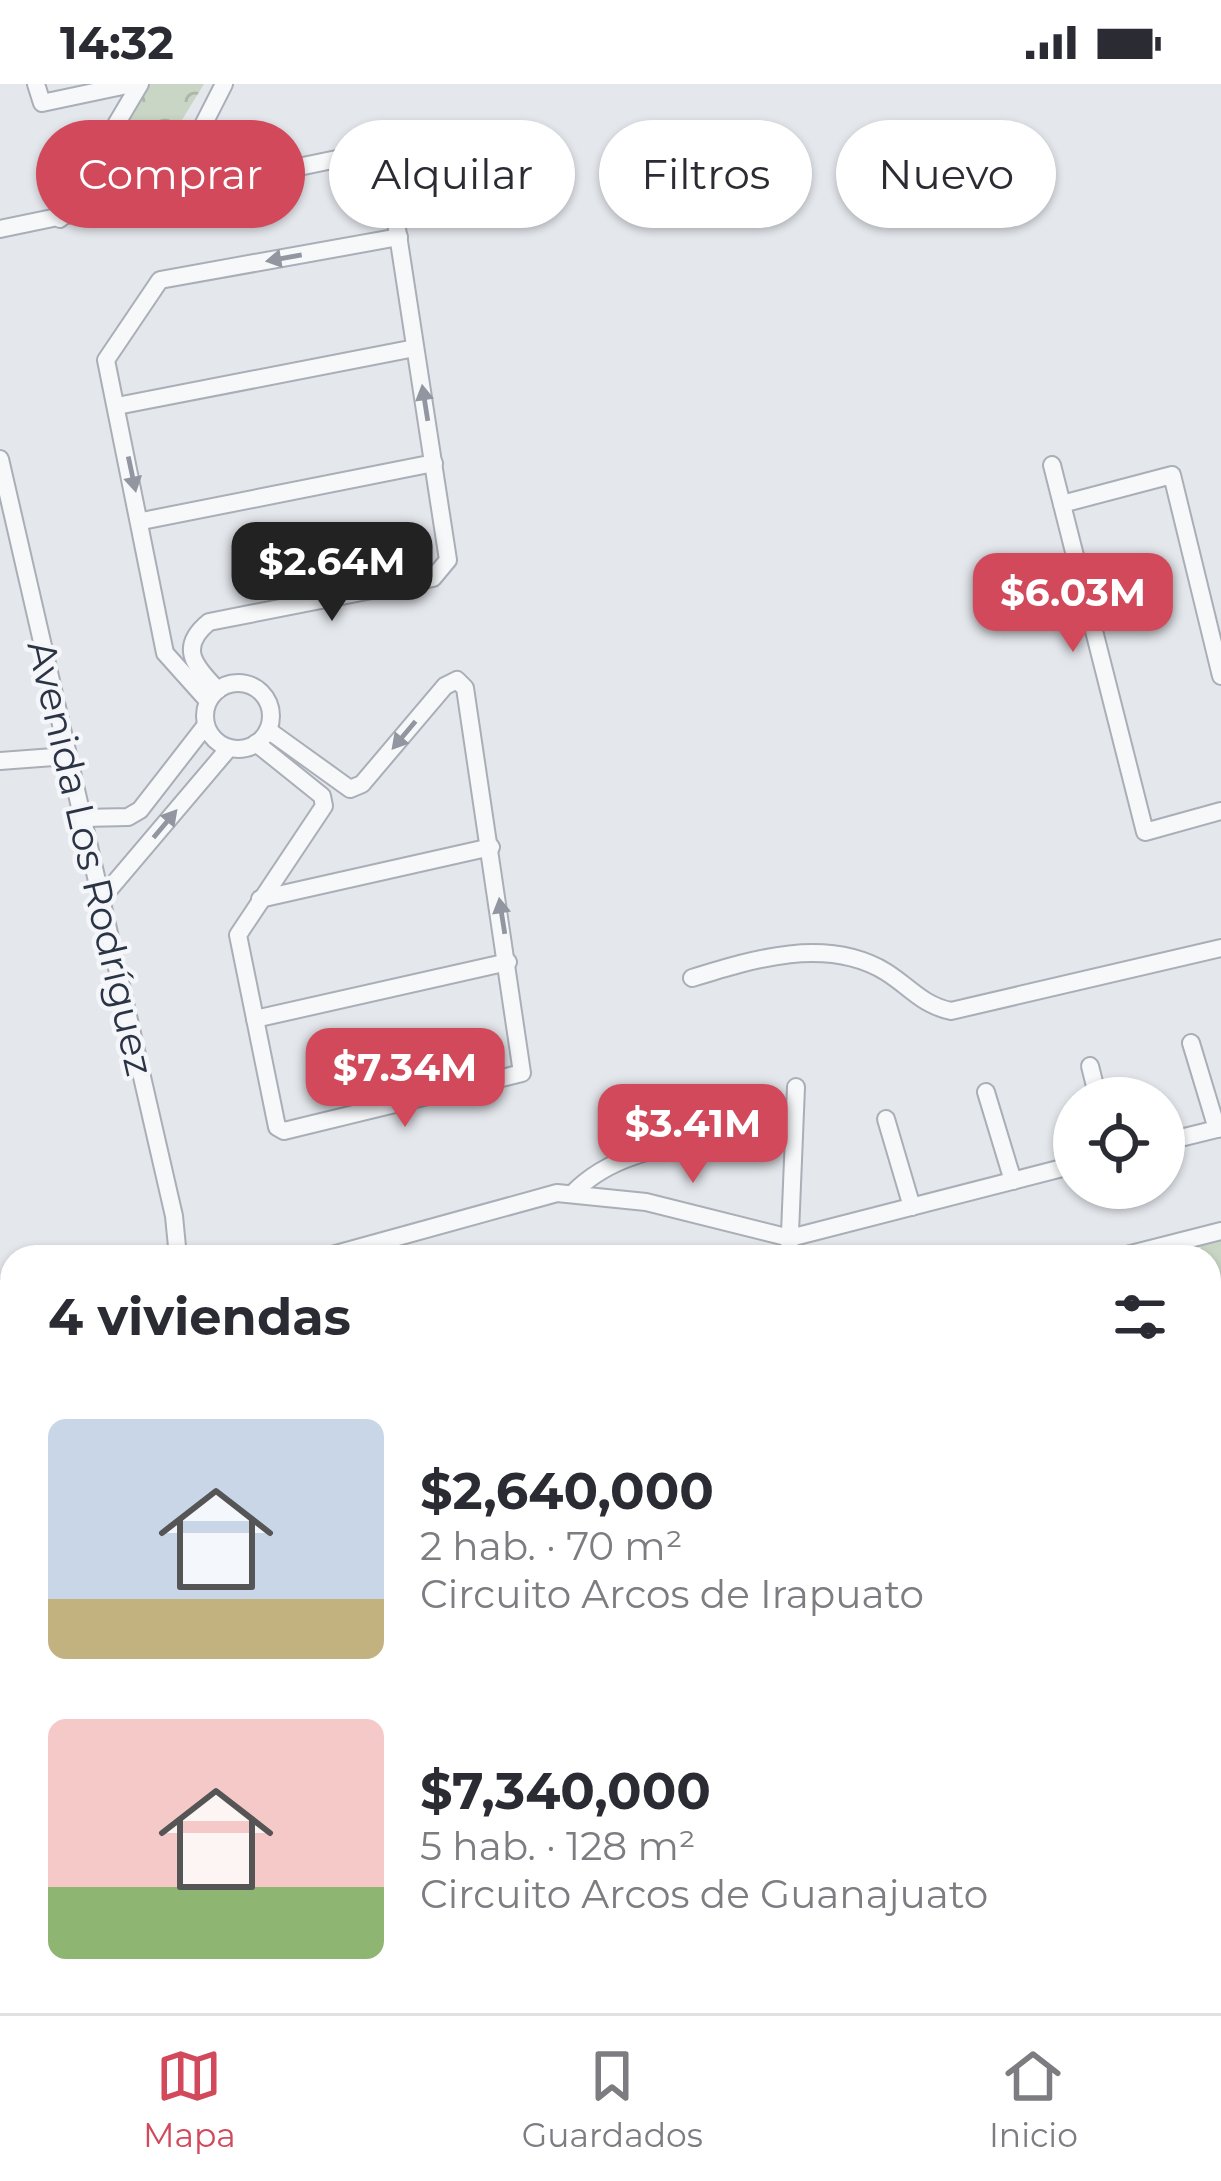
<!DOCTYPE html>
<html lang="es">
<meta charset="utf-8">
<style>
:root{--surface:#fff;--page:#f7f7f7;--text:#2b2b33;--muted:#7c7c81;--line:#e1e1e2;--accent:#d1495b}
body{margin:0;font-family:Montserrat,sans-serif;background:var(--page);color:var(--text);height:100vh;display:flex;flex-direction:column;font-size:45px;white-space:nowrap}
*{box-sizing:border-box;margin:0}
p{font-size:39px;color:var(--muted)}
.icon{flex:none;width:66px;height:66px;fill:none;stroke:currentColor;stroke-width:2;stroke-linecap:round;stroke-linejoin:round}
.map{position:relative;flex:1;overflow:hidden}
.details{position:absolute;left:0px;top:1161px;width:1221px;height:768px;display:flex;flex-direction:column;background:var(--surface);border-radius:36px 36px 0 0;box-shadow:0 3px 9px #0004}
.details>*{flex:none}
.banner{position:absolute;left:36px;top:36px;width:1149px;height:108px;display:flex;gap:24px}
.fabs{position:absolute;left:1053px;top:993px;display:grid;gap:24px}
.fabs a{display:grid;place-items:center;width:132px;height:132px;border-radius:50%;background:var(--surface);box-shadow:0 3px 9px #0004;font-size:60px}
.price{position:absolute;translate:-50% -102px;padding:0 27px;border-radius:24px;background:var(--accent);color:#fff;font-size:39px;line-height:78px;filter:drop-shadow(0 3px 6px #0008)}
.price::after{content:'';position:absolute;left:50%;top:72px;width:36px;height:27px;margin-left:-18px;background:inherit;clip-path:polygon(0 0,100% 0,50% 100%)}
.price.selected{background:#222;color:#fff}
ul{padding:0;list-style:none}
li{display:flex;align-items:center;gap:36px;height:300px;padding:0 48px}
li span{display:grid;place-items:center;flex:none;width:336px;height:240px;border-radius:18px;color:#555}
li>.icon{margin-inline-start:auto}
span .icon{width:144px;height:144px;fill:#fffc;stroke-width:1}
li b{font-size:51px}
h2{display:flex;justify-content:space-between;align-items:center;height:144px;padding:0 48px;font-size:51px}
.tag{padding:0 42px;border-radius:54px;background:var(--surface);box-shadow:0 3px 9px #0004;font-size:42px;line-height:108px}
.tag.selected{background:var(--accent);color:#fff}
.status{display:flex;justify-content:space-between;align-items:center;height:84px;padding:0 60px;background:var(--surface);direction:ltr}
.status svg{height:33px;fill:currentColor}
.dock{display:flex;justify-content:space-around;align-items:center;height:168px;border-top:3px solid var(--line);background:var(--surface);font-size:33px;color:var(--muted)}
.dock a{display:grid;justify-items:center;gap:6px}
.dock .selected{color:var(--accent)}
.map>svg:first-child{display:block}
</style>
<div class="status"><b>14:32</b><svg viewBox="0 0 49 12"><path d="M0 12V9h3v3zM5 12V6h3v6zM10 12V3h3v9zM15 12V0h3v12zM26 1h20v11H26zM47 4h2v5h-2z"/></svg></div>
<div class="map">
<svg width="1221" height="1929" viewBox="0 0 1221 1929">
<defs>
<pattern id="forest-crowns" width="20" height="18" patternUnits="userSpaceOnUse" patternTransform="scale(3)"><rect width="20" height="18" fill="#c9d6c5"/><path d="M2 6a3 3 0 1 1 6 0M12 15a3 3 0 1 1 6 0" fill="none" stroke="#adb8ab"/></pattern>
</defs>
<rect width="100%" height="100%" fill="#e4e7ec"/>
<g fill="url(#forest-crowns)">
<polygon points="143,0 204,0 150,88 98,100 91,83"/>
<polygon points="1221,1156 1221,1235 1219,1235 1209,1173 1203,1173 1200,1161"/>
</g>
<g fill="none" stroke-linecap="round" stroke-linejoin="round">
<defs>
<g id="minor">
<polyline points="36,0 42,19 132,0"/>
<polyline points="167,112 224,0"/>
<polyline points="60,135 140,0"/>
<polyline points="0,145 414,59"/>
<polyline points="117,322 415,264"/>
<polyline points="0,375 174,1132 178,1173"/>
<polyline points="1052,381 1145,748 1221,727"/>
<polyline points="1062,420 1172,391 1221,592"/>
<polyline points="142,437 434,379"/>
<circle cx="238" cy="632" r="33"/>
<path d="M218,606C194,582 178,563 209,538L433,494L448,476L394,125"/>
<polyline points="208,617 165,569 106,276 160,196 399,153"/>
<polyline points="256,659 322,712 324,722 238,851 277,1043 284,1047 522,989 465,604 457,596 445,602 362,700 350,705 268,646"/>
<polyline points="0,677 67,672"/>
<polyline points="83,734 128,733 140,726 206,641"/>
<polyline points="101,815 229,664"/>
<polyline points="260,815 491,763"/>
<path d="M692,894C753,875 827,852 886,888C910,903 922,921 951,927L1221,864"/>
<polyline points="255,935 508,878"/>
<polyline points="1191,959 1217,1045"/>
<polyline points="1090,982 1098,1014"/>
<polyline points="986,1008 1013,1097"/>
<polyline points="886,1035 912,1123"/>
<polyline points="1164,1058 1221,1044"/>
<path d="M573,1109C617,1064 679,1062 738,1050"/>
<polyline points="325,1173 557,1109 646,1118 790,1154 1074,1081"/>
<polyline points="789,1173 796,1003"/>
<polyline points="1119,1173 1221,1147"/>
<polyline points="0,1204 12,1204"/>
<polyline points="1209,1257 1221,1254"/>
<polyline points="1209,1355 1221,1352"/>
<polyline points="1209,1397 1221,1394"/>
<polyline points="1209,1498 1221,1495"/>
<polyline points="1209,1607 1221,1603"/>
<polyline points="0,1728 12,1726"/>
<polyline points="244,1917 244,1929"/>
<polyline points="2,1929 5,1888"/>
<polyline points="121,1929 122,1917"/>
<polyline points="398,1929 443,1917"/>
<polyline points="641,1929 643,1917"/>
<polyline points="760,1929 761,1917"/>
<polyline points="875,1929 876,1917"/>
<polyline points="908,1929 956,1917"/>
</g>
</defs>
<use href="#minor" stroke="#a9aeb7" stroke-width="20"/>
<use href="#minor" stroke="#f7f8fa" stroke-width="16"/>
</g>
<defs><path id="oneway-solid" d="M-6-.8H1V-3.2L6.5 0L1 3.2V.8H-6Z" transform="scale(3)"/></defs>
<g fill="#9196a0">
<use href="#oneway-solid" transform="translate(284 174) rotate(170)"/>
<use href="#oneway-solid" transform="translate(425 319) rotate(-99)"/>
<use href="#oneway-solid" transform="translate(132 390) rotate(78)"/>
<use href="#oneway-solid" transform="translate(404 651) rotate(130)"/>
<use href="#oneway-solid" transform="translate(165 740) rotate(-50)"/>
<use href="#oneway-solid" transform="translate(502 832) rotate(-99)"/>
</g>
<g text-anchor="middle" dominant-baseline="central" stroke-width="9" stroke-linejoin="round" paint-order="stroke">
<g font-size="39" fill="#2b3445" stroke="#f4f6f9">
<text transform="translate(91 774) rotate(77)">Avenida Los Rodríguez</text>
</g>
</g>
</svg>
<div class="fabs">
<a><svg class="icon" aria-label="locate" viewBox="0 0 24 24"><circle cx="12" cy="12" r="6"/><path d="M12 2v4M12 18v4M2 12h4M18 12h4"/></svg></a>
</div>
<b class="price selected" style="left:332px;top:540px">$2.64M</b>
<b class="price" style="left:1073px;top:571px">$6.03M</b>
<b class="price" style="left:405px;top:1046px">$7.34M</b>
<b class="price" style="left:693px;top:1102px">$3.41M</b>
<div class="banner">
<a class="tag selected">Comprar</a>
<a class="tag">Alquilar</a>
<a class="tag">Filtros</a>
<a class="tag">Nuevo</a>
</div>
<section class="details">
<h2>4 viviendas<svg class="icon" aria-label="filters" viewBox="0 0 24 24"><path d="M4 7h16M4 17h16"/><circle cx="9" cy="7" r="2"/><circle cx="15" cy="17" r="2"/></svg></h2>
<ul>
<li><span style="background:linear-gradient(#c9d6e8 75%,#c2b280 0)"><svg class="icon" aria-label="home" viewBox="0 0 24 24"><path d="M3 11l9-7 9 7M6 9v11h12V9"/></svg></span><div><b>$2,640,000</b><p>2 hab. · 70 m²</p><p>Circuito Arcos de Irapuato</p></div></li>
<li><span style="background:linear-gradient(#f6c9c9 70%,#8fb573 0)"><svg class="icon" aria-label="home" viewBox="0 0 24 24"><path d="M3 11l9-7 9 7M6 9v11h12V9"/></svg></span><div><b>$7,340,000</b><p>5 hab. · 128 m²</p><p>Circuito Arcos de Guanajuato</p></div></li>
</ul>
</section>
</div>
<nav class="dock">
<a class="selected"><svg class="icon" aria-label="map" viewBox="0 0 24 24"><path d="M3 6l6-2 6 2 6-2v14l-6 2-6-2-6 2zM9 4v14M15 6v14"/></svg>Mapa</a>
<a><svg class="icon" aria-label="saved" viewBox="0 0 24 24"><path d="M7 4h10v16l-5-4-5 4z"/></svg>Guardados</a>
<a><svg class="icon" aria-label="home" viewBox="0 0 24 24"><path d="M3 11l9-7 9 7M6 9v11h12V9"/></svg>Inicio</a>
</nav>
